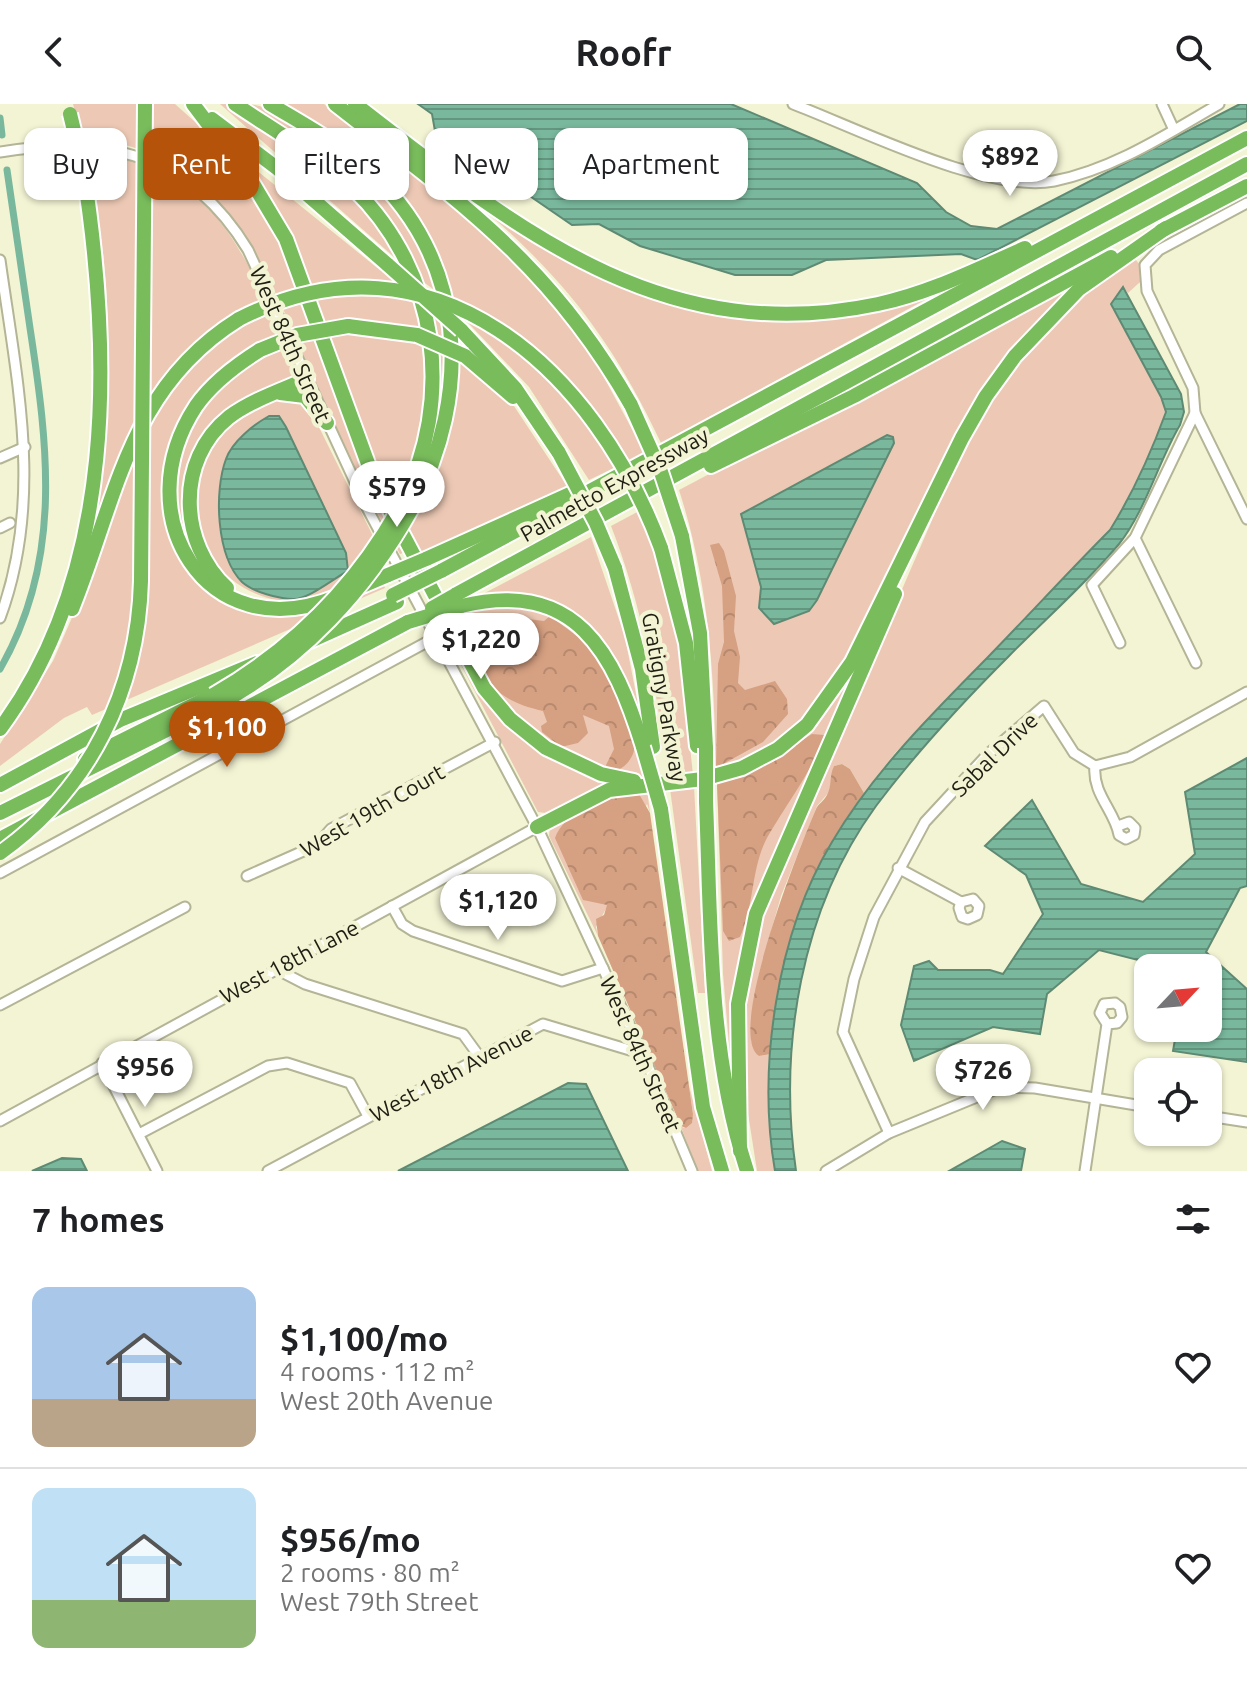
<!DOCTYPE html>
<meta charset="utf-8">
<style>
:root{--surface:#fff;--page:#f2f2f2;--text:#202124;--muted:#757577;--line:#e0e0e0;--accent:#b45309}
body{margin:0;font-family:Ubuntu,sans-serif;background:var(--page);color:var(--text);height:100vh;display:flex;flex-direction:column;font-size:30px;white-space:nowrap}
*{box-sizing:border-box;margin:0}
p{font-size:26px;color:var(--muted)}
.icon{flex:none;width:44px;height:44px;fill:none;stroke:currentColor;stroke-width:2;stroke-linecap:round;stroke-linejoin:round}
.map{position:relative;height:1067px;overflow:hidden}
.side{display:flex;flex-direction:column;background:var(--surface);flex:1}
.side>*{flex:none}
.banner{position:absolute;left:24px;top:24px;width:800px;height:72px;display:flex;gap:16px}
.needle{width:52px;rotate:64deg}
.fabs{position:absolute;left:1134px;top:850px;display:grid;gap:16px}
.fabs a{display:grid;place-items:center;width:88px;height:88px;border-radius:16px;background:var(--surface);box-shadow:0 2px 6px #0004;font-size:40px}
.price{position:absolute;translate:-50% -68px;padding:0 18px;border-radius:28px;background:#fff;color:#222;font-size:26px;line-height:52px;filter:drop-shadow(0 2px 4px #0008)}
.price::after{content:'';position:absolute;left:50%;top:48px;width:24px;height:18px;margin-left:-12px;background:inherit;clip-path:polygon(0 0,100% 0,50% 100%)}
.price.active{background:var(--accent);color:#fff}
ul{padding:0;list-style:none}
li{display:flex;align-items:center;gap:24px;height:200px;padding:0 32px}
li+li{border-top:2px solid var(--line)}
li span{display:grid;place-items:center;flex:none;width:224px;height:160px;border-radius:16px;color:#555}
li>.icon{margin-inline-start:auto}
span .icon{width:96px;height:96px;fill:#fffc;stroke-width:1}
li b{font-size:34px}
h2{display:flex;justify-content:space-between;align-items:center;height:96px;padding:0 32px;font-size:34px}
.pill{padding:0 28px;border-radius:16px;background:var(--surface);box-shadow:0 2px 6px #0004;font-size:28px;line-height:72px}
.pill.active{background:var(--accent);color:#fff}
header{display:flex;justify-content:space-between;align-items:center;height:104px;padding:0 32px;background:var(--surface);font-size:36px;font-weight:700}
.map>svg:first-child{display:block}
</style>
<header><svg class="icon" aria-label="back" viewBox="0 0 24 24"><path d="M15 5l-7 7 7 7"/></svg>Roofr<svg class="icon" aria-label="search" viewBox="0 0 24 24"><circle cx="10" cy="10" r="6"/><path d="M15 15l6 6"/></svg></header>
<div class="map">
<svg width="1247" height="1067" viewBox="0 0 1247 1067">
<defs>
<pattern id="forest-crowns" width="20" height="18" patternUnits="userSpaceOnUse" patternTransform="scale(2)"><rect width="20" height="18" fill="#d6a082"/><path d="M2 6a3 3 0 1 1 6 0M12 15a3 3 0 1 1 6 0" fill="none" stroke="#b7896f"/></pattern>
<pattern id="water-rules" width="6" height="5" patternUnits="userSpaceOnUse" patternTransform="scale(2)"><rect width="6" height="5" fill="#79b89d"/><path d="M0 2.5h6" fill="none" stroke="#63957f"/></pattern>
</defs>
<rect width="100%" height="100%" fill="#f3f4d4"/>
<g fill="#edc9b5" fill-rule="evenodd">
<path d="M73,0H175L212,33L266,102L381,402L403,449L400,450C366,392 339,332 312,270C262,158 223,44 82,34Z"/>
<polygon points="220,0 227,0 317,61 362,100 402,160"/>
<path d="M245,0C267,0 282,14 300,25C376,71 405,109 440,190L422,177L399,131Z"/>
<polygon points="276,0 324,0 486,130 562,210 594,255 645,349 589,376 529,283 455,205 394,88"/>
<path d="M85,47C186,60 226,109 266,198C220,220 177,254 149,296L88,451C96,368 110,283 107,199C105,148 96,97 85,47Z"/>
<polygon points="239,52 396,179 361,177 312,183 299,151"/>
<path d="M442,71L511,119L668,197L710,209L781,217L934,191L661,339C604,218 545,153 442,71Z"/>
<path d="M1133,152L1139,160L1140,178L1128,189L1123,183L1111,200L1161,293L1166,308C1150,349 1133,389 1110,426L895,649L864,689L850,665L842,660L834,662L829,688L817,702L781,792L759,870L751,937L759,952L771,950L768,996L775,1067H757L742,971V906L760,813L965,340L1014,260L1077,193Z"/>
<path d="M1090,169L1021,241L832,586C792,628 772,647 716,666C714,569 709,479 679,386ZM893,333L894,339L817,496L759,504L761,483L756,454Z"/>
<polygon points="382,188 420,200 426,229 324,220 315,191"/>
<path d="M267,207L279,232L238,255L178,333L172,432C189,447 236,500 254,507C297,524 344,495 383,479L385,484L92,611L87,603L64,614L0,662V640L53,557L88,477L134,348L170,282L217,236Z"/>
<path d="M433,212L446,223L445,300L431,339C441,297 442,254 433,212Z"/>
<path d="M363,228L427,240C424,310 420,341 392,406L328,230Z"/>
<path d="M285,241L298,269L295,273L250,295L196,357V457C190,445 182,431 179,417C163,337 217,273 285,241Z"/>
<path d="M459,254L510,296L569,385L416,454L403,430C435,373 457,320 459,254Z"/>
<path d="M286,292L297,294L311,307L374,434C361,452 346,478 329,492C320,499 304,498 293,498C208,494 165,401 220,334C237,313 261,303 286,292Z"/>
<path d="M641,406L675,499L693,671L668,674C657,587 643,504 611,422Z"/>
<polygon points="591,433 625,533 643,626 618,562 569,512 477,493"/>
<path d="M502,502C608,510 619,590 646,674L609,669L568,653L504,604L448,513Z"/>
<polygon points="438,517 487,596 613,681 553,710 538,708"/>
<path d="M869,532L763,785L734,964H731L723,870L717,679C739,671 756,659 776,645C831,608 841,592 869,532Z"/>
<polygon points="694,682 705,889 698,889 670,685"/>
<polygon points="647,684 650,709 647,700 598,797 608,801 596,823 598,832 549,732 550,722"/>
<polygon points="689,982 712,1067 698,1067 681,1023 686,1024 693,1010"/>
</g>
<g fill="url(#forest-crowns)">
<polygon points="719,439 724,447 736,492 734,527 740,553 738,579 745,586 775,577 787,595 788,610 763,638 716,664 718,560 724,538 722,482 710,441"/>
<path d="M550,512L589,541L606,563L635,636C636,653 625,666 609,669L606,661L614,645L609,622L583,611L588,629L578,639L561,643L542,628L541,622L547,618L543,607C487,595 481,568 460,521L512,513L544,517Z"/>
<path d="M812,630L824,631C822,653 778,712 765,738C751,768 754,803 740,833L729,837L723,827L717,680L753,667Z"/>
<path d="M842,660L850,665L864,689C808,764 780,858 771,950L759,952C725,929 801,740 816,705C818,700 824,697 827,691C832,682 829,672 834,662Z"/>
<path d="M630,688L639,690L650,709L693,1010L692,1019L686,1024L681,1022L598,832L596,815L604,811L607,801L583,796L555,734C564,708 604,692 630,688Z"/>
</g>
<g fill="url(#water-rules)" stroke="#5e8a74" stroke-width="2">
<polygon points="418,0 731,0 917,79 946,108 971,122 997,125 1240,0 1247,0 1247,17 977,156 961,150 826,156 792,171 735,171 640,142 599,120 572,121 435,27 432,10"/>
<path d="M1123,183L1181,290L1184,308L1180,321C1159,356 1145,408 1119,440C1086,480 1045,515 1009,552C963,598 915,650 876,702C801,805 778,943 796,1067H775C757,963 777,829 832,738C874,667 931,611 988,553C1029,511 1069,467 1110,426C1133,389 1151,349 1166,308L1161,293L1111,200Z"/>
<path d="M269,312H279L286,323L346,449L348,467C334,474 309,495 294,495C279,495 253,488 242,478C216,452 214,387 226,355C232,338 253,321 269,312Z"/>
<polygon points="887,331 893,333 894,339 817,496 809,507 774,520 759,504 761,483 741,410"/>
<polygon points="1247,654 1247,782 1240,784 1206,848 1247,885 1247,958 1173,947 1177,924 1208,924 1208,864 1156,864 1154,860 1099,846 1047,890 1040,930 993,923 914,957 901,921 914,862 929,857 938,866 990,866 1003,870 1043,810 1026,771 985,742 1032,696 1081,780 1143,798 1195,750 1185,688"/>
<polygon points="568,979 586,980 628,1067 398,1067"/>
<polygon points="1002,1037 1025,1045 1021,1067 949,1067"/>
<polygon points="62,1054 81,1055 87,1067 32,1067"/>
</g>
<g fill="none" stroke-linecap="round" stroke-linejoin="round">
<g stroke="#79b89d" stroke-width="7">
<polyline points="0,14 2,31"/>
<path d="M0,565C63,456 48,342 30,224C22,171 15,119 7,66"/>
</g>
<defs>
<g id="minor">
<path d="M793,0C859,25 987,90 1054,77C1114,65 1167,30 1219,0"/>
<polyline points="1162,0 1174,26"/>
<path d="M0,48C106,31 189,49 248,146L367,404L537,723L643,950L692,1067"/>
<path d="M0,156C17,278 44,395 0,514"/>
<polyline points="1195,309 1247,415"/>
<polyline points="0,354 25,343"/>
<polyline points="0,424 10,419"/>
<polyline points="1135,434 1196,559"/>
<polyline points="1120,539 1092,481 1135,434 1195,309 1193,284 1147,187 1145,161 1159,146 1247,99"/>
<path d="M1095,662C1092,690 1115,707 1119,731L1126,735L1134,731L1135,724L1129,718L1118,722"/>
<polyline points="898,764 961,798 973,795 979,802 977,811 968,815 962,813 959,804 961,798"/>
<polyline points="0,769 438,532"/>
<polyline points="247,772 317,741 331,725 495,638"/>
<polyline points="392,802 402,820 413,827 562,877 603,864"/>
<polyline points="274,864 305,880 463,930 479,952"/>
<polyline points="0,901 185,803"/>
<polyline points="102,959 157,1067"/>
<polyline points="1208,1012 1247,1018"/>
<polyline points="0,1017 537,723"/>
<polyline points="889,1029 843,928 854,875 874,813 925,718 987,651 1044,602 1074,649 1095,662 1130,653 1247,588"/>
<polyline points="139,1030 268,962 287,959 350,979 368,1012"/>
<polyline points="268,1067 543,920 643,950"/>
<polyline points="826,1067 889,1029 1001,983 1035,984 1148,1003"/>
<polyline points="1085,1067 1107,920 1100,909 1104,900 1115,899 1120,903 1122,913 1117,919 1107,920"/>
</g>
<g id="highway">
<polyline points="193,0 252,78 286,135 374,376 484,584 510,615 546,644 601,670 634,677"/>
<path d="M235,0C275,27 319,52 354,85C439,168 455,295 402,399"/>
<path d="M270,0C303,20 337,38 366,64C468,155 473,289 412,404"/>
<path d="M335,0C459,97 551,160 631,301"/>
<path d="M355,0C515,123 661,246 878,200C930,189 977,165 1025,144"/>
<polyline points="212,15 278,65 388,161"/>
<polyline points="1161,127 1247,82"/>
<polyline points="348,222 417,231"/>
<polyline points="461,226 515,284 559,349"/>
<path d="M260,246C236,261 212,279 196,302C125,410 205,546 336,493"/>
<polyline points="465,252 513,293"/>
<polyline points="280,289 305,292 327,319"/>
<polyline points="711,362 854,292 1111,153"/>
<polyline points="682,432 700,529 706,644"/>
<polyline points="661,444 686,539 697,642"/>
<polyline points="426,455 579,386"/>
<polyline points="615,464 642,565 653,643"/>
<polyline points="441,467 1247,34"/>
<path d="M227,484C179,440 175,356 229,313C252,296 282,286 307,275"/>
<polyline points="355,485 388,471"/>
<polyline points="455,491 1247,60"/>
<path d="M461,502C576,474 614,549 643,643"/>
<path d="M72,505C117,394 128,284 239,215"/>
<polyline points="310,537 397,498"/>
<path d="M0,625C117,467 112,249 83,64"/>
<polyline points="85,655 213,591"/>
<polyline points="0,681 120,616 257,559"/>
<path d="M706,697C711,821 708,947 747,1067"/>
<polyline points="661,705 703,1003 722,1067"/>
<polyline points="0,709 219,600"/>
<polyline points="537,723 609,686 703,675 742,664 778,645 807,621 852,558 962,334 986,292 1015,252 1079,185 1166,124"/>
<polyline points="0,735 408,518"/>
<polyline points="740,1047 738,900 756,810 895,490"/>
</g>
</defs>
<use href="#minor" stroke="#b4b496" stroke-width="13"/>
<use href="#highway" stroke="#fff" stroke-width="18"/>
<use href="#minor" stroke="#fff" stroke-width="9"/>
<use href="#highway" stroke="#79bc5c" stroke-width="14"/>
<defs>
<g id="highway-bridge">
<polyline points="70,10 83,64"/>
<polyline points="388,161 461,226"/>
<path d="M239,215C433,116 596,267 661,444"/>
<polyline points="417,231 465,252"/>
<polyline points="260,246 297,231 348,222"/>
<polyline points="631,301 661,368 682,432"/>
<polyline points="559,349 596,419 615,464"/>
<polyline points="388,471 426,455"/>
<polyline points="393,491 441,467"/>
<polyline points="432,504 455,491"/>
<polyline points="408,518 461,502"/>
<path d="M213,591C293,545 358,480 402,399"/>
<path d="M219,600C302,556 367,485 412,404"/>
<polyline points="643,643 661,705"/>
<polyline points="706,644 706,697"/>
<path d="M0,749C90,685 138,586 141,477L145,0"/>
</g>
</defs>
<use href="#highway-bridge" stroke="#fff" stroke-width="18" stroke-linecap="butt"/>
<use href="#highway-bridge" stroke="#79bc5c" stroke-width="14"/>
</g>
<g text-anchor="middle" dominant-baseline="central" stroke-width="8" stroke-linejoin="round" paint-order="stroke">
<g font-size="22" fill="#1e1e13" stroke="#f3f4d4">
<text transform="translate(291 240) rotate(66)">West 84th Street</text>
<text transform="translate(614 380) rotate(-29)">Palmetto Expressway</text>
<text transform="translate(665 593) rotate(80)">Gratigny Parkway</text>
<text transform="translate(994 650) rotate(-44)">Sabal Drive</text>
<text transform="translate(372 706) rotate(-30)">West 19th Court</text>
<text transform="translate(289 857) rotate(-28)">West 18th Lane</text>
<text transform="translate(641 950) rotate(66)">West 84th Street</text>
<text transform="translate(451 969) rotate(-28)">West 18th Avenue</text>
</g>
</g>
</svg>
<div class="fabs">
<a><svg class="needle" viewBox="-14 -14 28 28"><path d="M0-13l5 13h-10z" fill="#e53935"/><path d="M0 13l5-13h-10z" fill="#757577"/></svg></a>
<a><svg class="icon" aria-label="locate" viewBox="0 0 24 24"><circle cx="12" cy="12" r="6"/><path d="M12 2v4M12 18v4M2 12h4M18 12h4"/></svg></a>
</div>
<b class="price" style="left:1010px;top:94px">$892</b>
<b class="price" style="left:397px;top:425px">$579</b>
<b class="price" style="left:481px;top:577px">$1,220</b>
<b class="price active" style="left:227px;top:665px">$1,100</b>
<b class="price" style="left:498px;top:838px">$1,120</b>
<b class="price" style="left:145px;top:1005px">$956</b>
<b class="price" style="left:983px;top:1008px">$726</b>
<div class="banner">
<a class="pill">Buy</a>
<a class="pill active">Rent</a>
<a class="pill">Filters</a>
<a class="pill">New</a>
<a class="pill">Apartment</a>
</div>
</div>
<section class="side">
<h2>7 homes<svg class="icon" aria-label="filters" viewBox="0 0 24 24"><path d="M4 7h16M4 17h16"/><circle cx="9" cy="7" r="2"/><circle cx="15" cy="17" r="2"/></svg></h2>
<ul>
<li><span style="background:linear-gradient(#a9c7e8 70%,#b9a48a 0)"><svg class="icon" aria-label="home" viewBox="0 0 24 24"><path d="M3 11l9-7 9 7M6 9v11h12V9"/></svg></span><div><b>$1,100/mo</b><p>4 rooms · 112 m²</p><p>West 20th Avenue</p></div><svg class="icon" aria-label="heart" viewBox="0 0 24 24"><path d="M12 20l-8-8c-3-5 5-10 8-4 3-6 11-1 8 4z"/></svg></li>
<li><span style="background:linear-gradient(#bfe0f5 70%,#8fb573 0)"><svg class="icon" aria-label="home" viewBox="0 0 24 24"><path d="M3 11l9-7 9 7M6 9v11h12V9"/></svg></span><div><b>$956/mo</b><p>2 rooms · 80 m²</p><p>West 79th Street</p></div><svg class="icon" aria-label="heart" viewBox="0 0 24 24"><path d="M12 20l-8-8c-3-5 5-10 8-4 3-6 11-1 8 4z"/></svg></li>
</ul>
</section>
